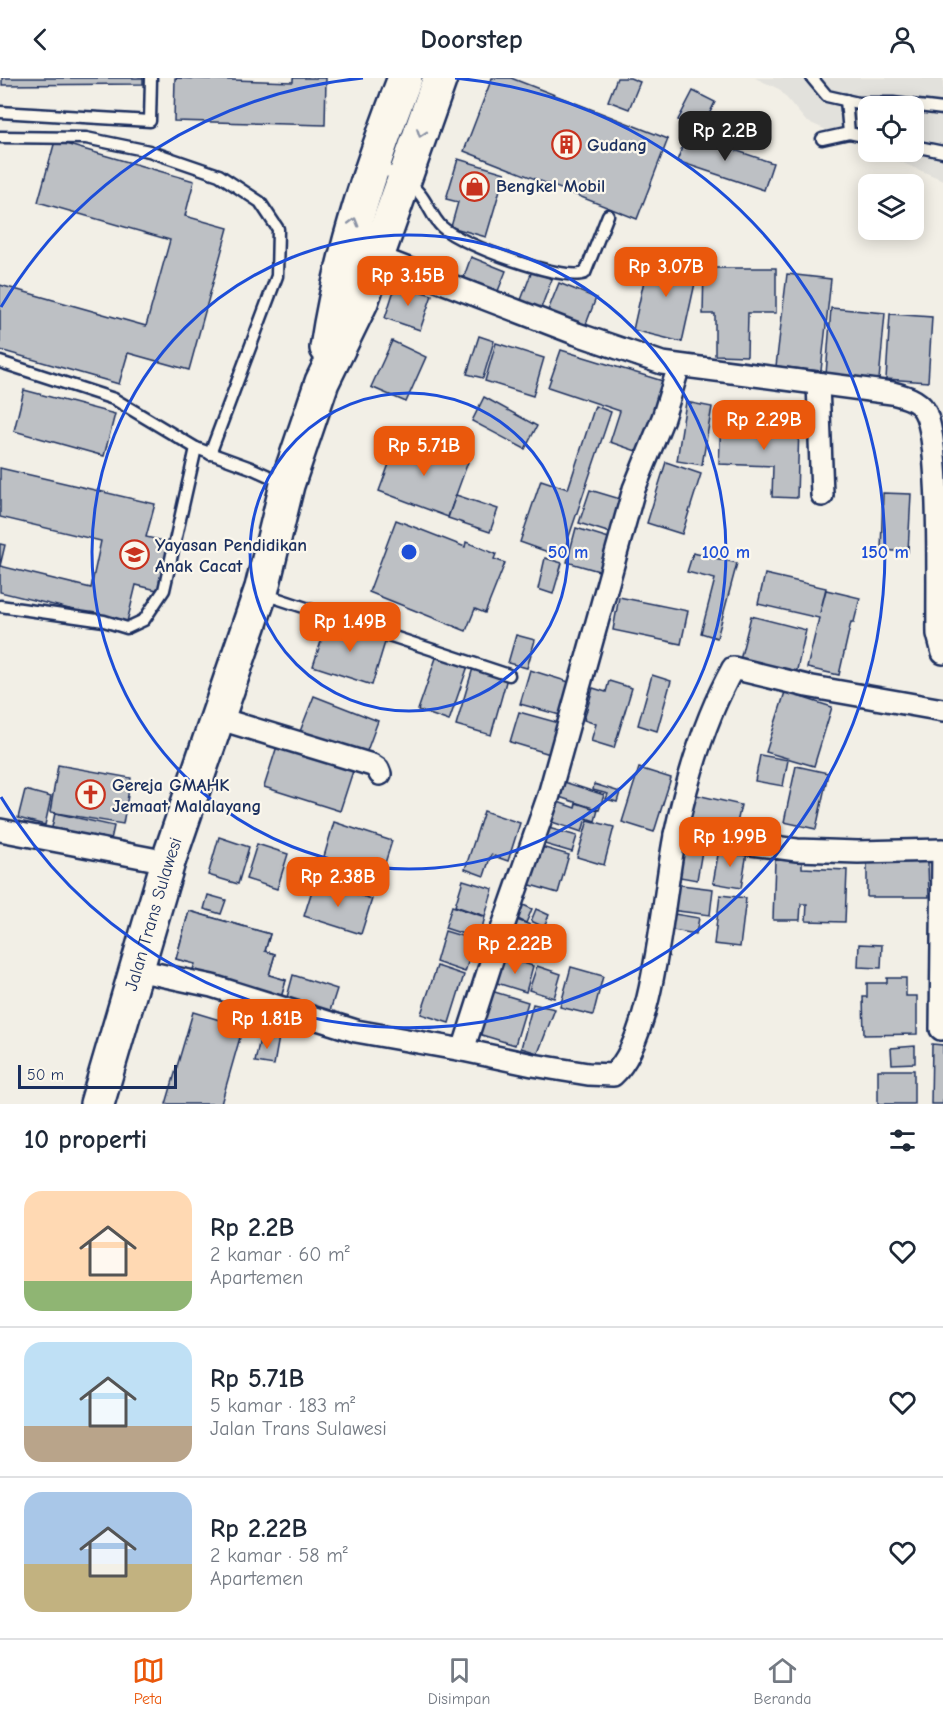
<!DOCTYPE html>
<html lang="id">
<meta charset="utf-8">
<style>
:root{--surface:#fff;--page:#f2f2f3;--text:#1f2937;--muted:#747a83;--line:#e0e1e3;--accent:#ea580c}
body{margin:0;font-family:"Comic Neue",sans-serif;background:var(--page);color:var(--text);height:100vh;display:flex;flex-direction:column;font-size:22px;white-space:nowrap}
*{box-sizing:border-box;margin:0}
p{font-size:20px;color:var(--muted)}
.icon{flex:none;width:33px;height:33px;fill:none;stroke:currentColor;stroke-width:2;stroke-linecap:round;stroke-linejoin:round}
.map{position:relative;height:1026px;overflow:hidden}
.drawer{display:flex;flex-direction:column;background:var(--surface);flex:1}
.drawer>*{flex:none}
.fabs{position:absolute;left:858px;top:18px;display:grid;gap:12px}
.fabs a{display:grid;place-items:center;width:66px;height:66px;border-radius:12px;background:var(--surface);box-shadow:0 3px 15px #0003;font-size:30px}
.scale{position:absolute;left:18px;bottom:15px;width:159px;box-sizing:border-box;padding-left:6px;border:3px solid #1b2f5e;border-top:0;font-size:16px;line-height:21px;white-space:nowrap;color:#1b2f5e;-webkit-text-stroke:4px #fbf7ec;paint-order:stroke}
.price{position:absolute;translate:-50% -51px;padding:0 14px;border-radius:12px;background:var(--accent);color:#fff;font-size:20px;line-height:39px;filter:drop-shadow(0 2px 3px #0008)}
.price::after{content:'';position:absolute;left:50%;top:36px;width:18px;height:14px;margin-left:-9px;background:inherit;clip-path:polygon(0 0,100% 0,50% 100%)}
.price.current{background:#222;color:#fff}
ul{padding:0;list-style:none}
li{display:flex;align-items:center;gap:18px;height:150px;padding:0 24px}
li+li{border-top:2px solid var(--line)}
li span{display:grid;place-items:center;flex:none;width:168px;height:120px;border-radius:18px;color:#555}
li>.icon{margin-inline-start:auto}
span .icon{width:72px;height:72px;fill:#fffc;stroke-width:1}
li b{font-size:26px}
h2{display:flex;justify-content:space-between;align-items:center;height:72px;padding:0 24px;font-size:26px}
header{display:flex;justify-content:space-between;align-items:center;height:78px;padding:0 24px;background:var(--surface);font-size:27px;font-weight:700}
.tabs{display:flex;justify-content:space-around;align-items:center;height:84px;border-top:2px solid var(--line);background:var(--surface);font-size:16px;color:var(--muted)}
.tabs a{display:grid;justify-items:center;gap:3px}
.tabs .current{color:var(--accent)}
.map>svg:first-child{display:block}
</style>
<header><svg class="icon" aria-label="back" viewBox="0 0 24 24"><path d="M15 5l-7 7 7 7"/></svg>Doorstep<svg class="icon" aria-label="person" viewBox="0 0 24 24"><circle cx="12" cy="8" r="4"/><path d="M4 21q1-7 8-7t8 7"/></svg></header>
<div class="map">
<svg width="943" height="1026" viewBox="0 0 943 1026">
<rect width="100%" height="100%" fill="#f2efe6"/>
<filter id="ink" filterUnits="userSpaceOnUse"><feTurbulence type="fractalNoise" baseFrequency=".0167" numOctaves="2"/><feDisplacementMap in="SourceGraphic" scale="12" xChannelSelector="R" yChannelSelector="G"/><feConvolveMatrix kernelMatrix="1 2 1 2 8 2 1 2 1" color-interpolation-filters="sRGB"/></filter>
<g filter="url(#ink)">
<polygon fill="#e2e1dc" points="755,0 943,0 943,102 877,74 914,74 914,28 868,28 868,70 806,43 779,11"/>
<g fill="#bdc0c4" stroke="#1b2f5e" stroke-width="1.5" fill-rule="evenodd">
<polygon points="2,0 143,0 143,6 2,7"/>
<polygon points="175,0 293,4 293,0 326,0 325,47 174,43"/>
<polygon points="492,0 511,0 668,61 637,141 464,73"/>
<polygon points="617,0 630,0 640,4 629,31 608,23"/>
<polygon points="693,13 715,24 701,53 678,42"/>
<polygon points="687,56 773,85 764,112 677,83"/>
<polygon points="55,63 194,103 185,138 228,150 189,292 128,275 119,306 0,272 0,207 146,248 170,162 38,124"/>
<polygon points="458,81 505,95 486,159 451,149 458,124 446,121"/>
<polygon points="650,176 699,187 682,264 633,252"/>
<polygon points="471,179 506,193 496,218 462,204"/>
<polygon points="704,190 776,190 776,235 748,235 747,278 715,277 715,236 703,236"/>
<polygon points="532,193 552,201 541,230 521,222"/>
<polygon points="787,196 831,201 821,293 776,288"/>
<polygon points="559,205 596,220 583,254 545,240"/>
<polygon points="396,206 432,217 420,252 385,240"/>
<polygon points="831,230 885,235 879,302 826,297"/>
<polygon points="890,236 932,239 928,304 886,301"/>
<polygon points="479,258 494,263 483,300 467,296"/>
<polygon points="392,263 426,279 406,324 371,309"/>
<polygon points="496,265 544,280 533,318 485,303"/>
<polygon points="561,272 666,304 642,375 610,364 620,333 548,309"/>
<polygon points="24,312 115,336 104,378 14,353"/>
<polygon points="484,319 537,348 525,371 472,343"/>
<polygon points="686,324 712,329 702,387 677,383"/>
<polygon points="595,328 611,334 562,479 520,464 541,402 568,411"/>
<polygon points="721,343 799,346 797,420 772,419 773,388 719,386"/>
<polygon points="399,359 468,384 448,439 379,413"/>
<polygon points="666,384 701,396 682,456 647,445"/>
<polygon points="0,390 155,426 146,459 173,465 161,513 136,507 126,548 85,538 86,535 0,514 0,466 5,467 0,488 91,510 101,463 0,439"/>
<polygon points="590,412 627,423 617,457 579,445"/>
<polygon points="883,415 911,416 908,474 881,472"/>
<polygon points="456,417 498,431 490,454 448,440"/>
<polygon points="396,442 465,469 466,464 496,476 494,481 505,485 485,535 475,531 466,553 369,514"/>
<polygon points="576,450 609,460 599,493 567,484"/>
<polygon points="693,475 737,485 717,560 701,555 715,501 687,494"/>
<polygon points="545,480 562,485 553,516 538,511"/>
<polygon points="765,496 826,510 820,535 826,512 860,520 854,544 851,544 839,597 807,590 819,540 758,526"/>
<polygon points="619,519 688,533 681,566 613,552"/>
<polygon points="751,538 806,552 796,596 740,582"/>
<polygon points="328,542 386,561 372,607 313,588"/>
<polygon points="516,557 535,562 527,590 508,585"/>
<polygon points="437,577 468,588 449,643 418,632"/>
<polygon points="473,590 507,600 491,657 456,647"/>
<polygon points="530,592 569,604 560,637 520,626"/>
<polygon points="652,597 671,603 657,653 638,647"/>
<polygon points="609,603 632,610 614,670 591,663 596,646 584,642 593,610 606,614"/>
<polygon points="785,614 832,629 814,688 766,674"/>
<polygon points="314,618 378,643 364,681 299,656"/>
<polygon points="519,634 559,645 550,676 510,664"/>
<polygon points="278,665 354,690 340,733 264,709"/>
<polygon points="760,677 788,682 783,708 755,703"/>
<polygon points="58,687 131,700 123,746 50,734"/>
<polygon points="796,688 828,695 816,751 784,744"/>
<polygon points="639,690 671,700 654,754 622,744"/>
<polygon points="561,703 604,717 599,732 556,718"/>
<polygon points="594,706 620,714 617,724 606,721 608,716 593,712"/>
<polygon points="25,712 51,719 45,747 18,740"/>
<polygon points="688,715 741,727 734,759 681,747"/>
<polygon points="555,723 575,730 576,725 598,732 595,743 586,740 582,754 549,743"/>
<polygon points="484,733 520,745 508,783 491,777 484,798 465,791"/>
<polygon points="55,735 114,748 109,771 50,759"/>
<polygon points="588,742 614,749 604,787 577,779"/>
<polygon points="334,744 392,763 375,817 336,805 341,788 323,782"/>
<polygon points="545,749 577,758 572,774 541,765"/>
<polygon points="219,759 249,769 238,806 208,797"/>
<polygon points="681,763 703,767 697,802 674,798"/>
<polygon points="257,766 288,776 277,811 246,801"/>
<polygon points="538,768 569,777 558,815 527,806"/>
<polygon points="719,771 747,775 741,810 713,805"/>
<polygon points="775,782 802,783 802,790 847,792 845,844 806,843 807,826 801,826 800,842 773,842"/>
<polygon points="928,784 929,819 867,819 867,785"/>
<polygon points="463,802 493,811 485,838 455,828"/>
<polygon points="315,803 372,821 361,856 304,838"/>
<polygon points="673,806 713,811 710,837 670,832"/>
<polygon points="208,817 226,822 221,836 204,831"/>
<polygon points="720,817 746,820 740,869 714,866"/>
<polygon points="519,825 532,831 526,845 514,839"/>
<polygon points="452,828 485,839 479,861 445,850"/>
<polygon points="536,831 549,837 544,849 531,843"/>
<path d="M189,833L270,856L265,873L275,876L269,897L286,902L280,923L191,897L195,886L176,881ZM227,871L242,876L239,886L224,882Z"/>
<polygon points="189,833 270,856 265,873 275,876 269,897 286,902 280,923 191,897 195,886 176,881"/>
<polygon points="668,835 699,840 696,856 666,851"/>
<polygon points="514,841 547,853 536,884 503,872"/>
<polygon points="445,853 475,862 465,894 436,884"/>
<polygon points="859,866 882,867 881,890 858,889"/>
<polygon points="504,879 533,888 526,914 497,905"/>
<polygon points="437,888 464,897 449,945 421,936"/>
<polygon points="537,888 561,896 554,920 529,912"/>
<polygon points="571,889 603,898 593,937 560,929"/>
<polygon points="293,897 337,911 329,936 286,923"/>
<polygon points="887,900 906,900 906,918 917,918 917,956 864,957 863,919 867,919 867,905 887,905"/>
<polygon points="488,912 528,924 515,967 475,955"/>
<polygon points="533,926 555,931 538,975 521,970"/>
<polygon points="193,934 243,949 221,1026 166,1026"/>
<polygon points="261,956 279,959 274,987 255,984"/>
<polygon points="932,966 943,967 943,1026 931,1026"/>
<polygon points="915,968 915,985 892,986 891,970"/>
<rect x="878" y="992" width="36" height="34"/>
</g>
<g fill="none" stroke-linecap="round" stroke-linejoin="round">
<defs>
<g id="service">
<polyline points="812,0 827,18 858,25 893,25 943,31"/>
<polyline points="846,22 849,55 868,59"/>
<polyline points="0,34 150,43 151,0"/>
<polyline points="0,59 86,60 149,73 219,97 260,124 278,151 277,198 210,376"/>
<polyline points="822,61 849,55"/>
<polyline points="914,68 943,74"/>
<path d="M376,86C390,95 408,102 419,115C428,125 432,140 442,149C461,167 563,204 585,195L608,137"/>
<polyline points="0,284 114,321 196,370 251,390 284,405"/>
<polyline points="264,516 509,597"/>
<polyline points="0,528 104,543 127,550 144,542 164,512 196,370"/>
</g>
<g id="minor">
<path d="M377,179L577,256L662,285L892,315C903,318 917,321 924,332C942,362 937,513 938,556L943,575"/>
<polyline points="818,305 822,417"/>
<polyline points="217,640 372,687 378,691 380,696"/>
<polyline points="0,752 168,784"/>
<polyline points="675,756 797,772 858,774 943,772"/>
<polyline points="137,892 212,908 356,953 463,972 500,857 549,717 634,411 663,340 679,288"/>
<polyline points="941,951 943,774"/>
<path d="M463,972L533,987L588,996L613,997C655,960 663,815 675,758C687,701 705,640 733,590L807,608L943,632"/>
</g>
<g id="trunk">
<path d="M327,270C341,176 371,88 405,0"/>
<path id="s1" d="M97,1026L168,784L262,510L287,407L322,304L361,224L440,0"/>
</g>
</defs>
<use href="#service" stroke="#1b2f5e" stroke-width="15"/>
<use href="#minor" stroke="#1b2f5e" stroke-width="26"/>
<use href="#trunk" stroke="#1b2f5e" stroke-width="38"/>
<use href="#service" stroke="#fbf7ec" stroke-width="10"/>
<use href="#minor" stroke="#fbf7ec" stroke-width="21"/>
<use href="#trunk" stroke="#fbf7ec" stroke-width="33"/>
</g>
<defs><path id="oneway-chevron" d="M-2-3.5L2.5 0L-2 3.5" fill="none" stroke-width="1.6" stroke-linecap="round" stroke-linejoin="round" transform="scale(1.5)"/></defs>
<g stroke="#8b93a5">
<use href="#oneway-chevron" transform="translate(421 55) rotate(109)"/>
<use href="#oneway-chevron" transform="translate(354 144) rotate(-74)"/>
</g>
</g>
<g fill="none" stroke="#1d4ed8" stroke-width="3">
<circle cx="409" cy="474" r="159"/>
<circle cx="409" cy="474" r="317"/>
<path d="M1 229A476 476 0 0 1 363 0M455 0A476 476 0 1 1 1 719"/>
</g>
<defs>
<symbol id="building-ring" viewBox="-11 -11 22 22"><circle r="9.5" fill="#fbf7ec" stroke="#c8321e" stroke-width="1.5"/><path d="M-4-6H4V6H1V3H-1V6H-4ZM-2.5-4.3h1.7v1.8h-1.7ZM.8-4.3h1.7v1.8H.8ZM-2.5-1h1.7V.8h-1.7ZM.8-1h1.7V.8H.8Z" fill="#c8321e"/></symbol>
<symbol id="shop-ring" viewBox="-11 -11 22 22"><circle r="9.5" fill="#fbf7ec" stroke="#c8321e" stroke-width="1.5"/><path d="M-5-2.5h2.3a2.7 3.5 0 0 1 5.4 0H5L5.5 6h-11ZM-1.5-2.5h3a1.5 2.3 0 0 0-3 0Z" fill="#c8321e"/></symbol>
<symbol id="school-ring" viewBox="-11 -11 22 22"><circle r="9.5" fill="#fbf7ec" stroke="#c8321e" stroke-width="1.5"/><path d="M0-5L7-2L0 1L-7-2ZM-4 1L0 2.5L4 1V4Q0 6-4 4Z" fill="#c8321e"/></symbol>
<symbol id="church-ring" viewBox="-11 -11 22 22"><circle r="9.5" fill="#fbf7ec" stroke="#c8321e" stroke-width="1.5"/><path d="M-1.2-6h2.4v3.5h3.3v2.4h-3.3V6h-2.4V-.1h-3.3v-2.4h3.3Z" fill="#c8321e"/></symbol>
</defs>
<g fill-rule="evenodd">
<use href="#building-ring" x="550" y="50" width="33" height="33"/>
<use href="#shop-ring" x="458" y="92" width="33" height="33"/>
<use href="#school-ring" x="118" y="460" width="33" height="33"/>
<use href="#church-ring" x="74" y="700" width="33" height="33"/>
</g>
<g text-anchor="middle" dominant-baseline="central" stroke-width="4.5" stroke-linejoin="round" paint-order="stroke">
<g font-size="18" font-weight="bold" fill="#1b2f5e" stroke="#fbf7ec" text-anchor="start">
<text x="587" y="67">Gudang</text>
<text x="496" y="108">Bengkel Mobil</text>
<text x="155" y="467">Yayasan Pendidikan<tspan x="155" dy="21">Anak Cacat</tspan></text>
<text x="112" y="707">Gereja GMAHK<tspan x="112" dy="21">Jemaat Malalayang</tspan></text>
</g>
<g font-size="18" fill="#1b2f5e" stroke="#fbf7ec">
<text stroke="none"><textPath href="#s1" startOffset="198">Jalan Trans Sulawesi</textPath></text>
</g>
</g>
<circle cx="409" cy="474" r="9" fill="#1d4ed8" stroke="#fbf7ec" stroke-width="3"/>
<g font-size="18" text-anchor="middle" font-weight="bold" fill="#1d4ed8" stroke="#fbf7ec" stroke-width="4.5" stroke-linejoin="round" paint-order="stroke">
<text x="568" y="480">50 m</text>
<text x="726" y="480">100 m</text>
<text x="885" y="480">150 m</text>
</g>
</svg>
<div class="fabs">
<a><svg class="icon" aria-label="locate" viewBox="0 0 24 24"><circle cx="12" cy="12" r="6"/><path d="M12 2v4M12 18v4M2 12h4M18 12h4"/></svg></a>
<a><svg class="icon" aria-label="layers" viewBox="0 0 24 24"><path d="M12 4l9 5-9 5-9-5zM3 14l9 5 9-5"/></svg></a>
</div>
<div class="scale">50 m</div>
<b class="price current" style="left:725px;top:84px">Rp 2.2B</b>
<b class="price" style="left:666px;top:220px">Rp 3.07B</b>
<b class="price" style="left:408px;top:229px">Rp 3.15B</b>
<b class="price" style="left:764px;top:373px">Rp 2.29B</b>
<b class="price" style="left:424px;top:399px">Rp 5.71B</b>
<b class="price" style="left:350px;top:575px">Rp 1.49B</b>
<b class="price" style="left:730px;top:790px">Rp 1.99B</b>
<b class="price" style="left:338px;top:830px">Rp 2.38B</b>
<b class="price" style="left:515px;top:897px">Rp 2.22B</b>
<b class="price" style="left:267px;top:972px">Rp 1.81B</b>
</div>
<section class="drawer">
<h2>10 properti<svg class="icon" aria-label="filters" viewBox="0 0 24 24"><path d="M4 7h16M4 17h16"/><circle cx="9" cy="7" r="2"/><circle cx="15" cy="17" r="2"/></svg></h2>
<ul>
<li><span style="background:linear-gradient(#ffd9b3 75%,#8fb573 0)"><svg class="icon" aria-label="home" viewBox="0 0 24 24"><path d="M3 11l9-7 9 7M6 9v11h12V9"/></svg></span><div><b>Rp 2.2B</b><p>2 kamar · 60 m²</p><p>Apartemen</p></div><svg class="icon" aria-label="heart" viewBox="0 0 24 24"><path d="M12 20l-8-8c-3-5 5-10 8-4 3-6 11-1 8 4z"/></svg></li>
<li><span style="background:linear-gradient(#bfe0f5 70%,#b9a48a 0)"><svg class="icon" aria-label="home" viewBox="0 0 24 24"><path d="M3 11l9-7 9 7M6 9v11h12V9"/></svg></span><div><b>Rp 5.71B</b><p>5 kamar · 183 m²</p><p>Jalan Trans Sulawesi</p></div><svg class="icon" aria-label="heart" viewBox="0 0 24 24"><path d="M12 20l-8-8c-3-5 5-10 8-4 3-6 11-1 8 4z"/></svg></li>
<li><span style="background:linear-gradient(#a9c7e8 60%,#c2b280 0)"><svg class="icon" aria-label="home" viewBox="0 0 24 24"><path d="M3 11l9-7 9 7M6 9v11h12V9"/></svg></span><div><b>Rp 2.22B</b><p>2 kamar · 58 m²</p><p>Apartemen</p></div><svg class="icon" aria-label="heart" viewBox="0 0 24 24"><path d="M12 20l-8-8c-3-5 5-10 8-4 3-6 11-1 8 4z"/></svg></li>
</ul>
</section>
<nav class="tabs">
<a class="current"><svg class="icon" aria-label="map" viewBox="0 0 24 24"><path d="M3 6l6-2 6 2 6-2v14l-6 2-6-2-6 2zM9 4v14M15 6v14"/></svg>Peta</a>
<a><svg class="icon" aria-label="saved" viewBox="0 0 24 24"><path d="M7 4h10v16l-5-4-5 4z"/></svg>Disimpan</a>
<a><svg class="icon" aria-label="home" viewBox="0 0 24 24"><path d="M3 11l9-7 9 7M6 9v11h12V9"/></svg>Beranda</a>
</nav>
